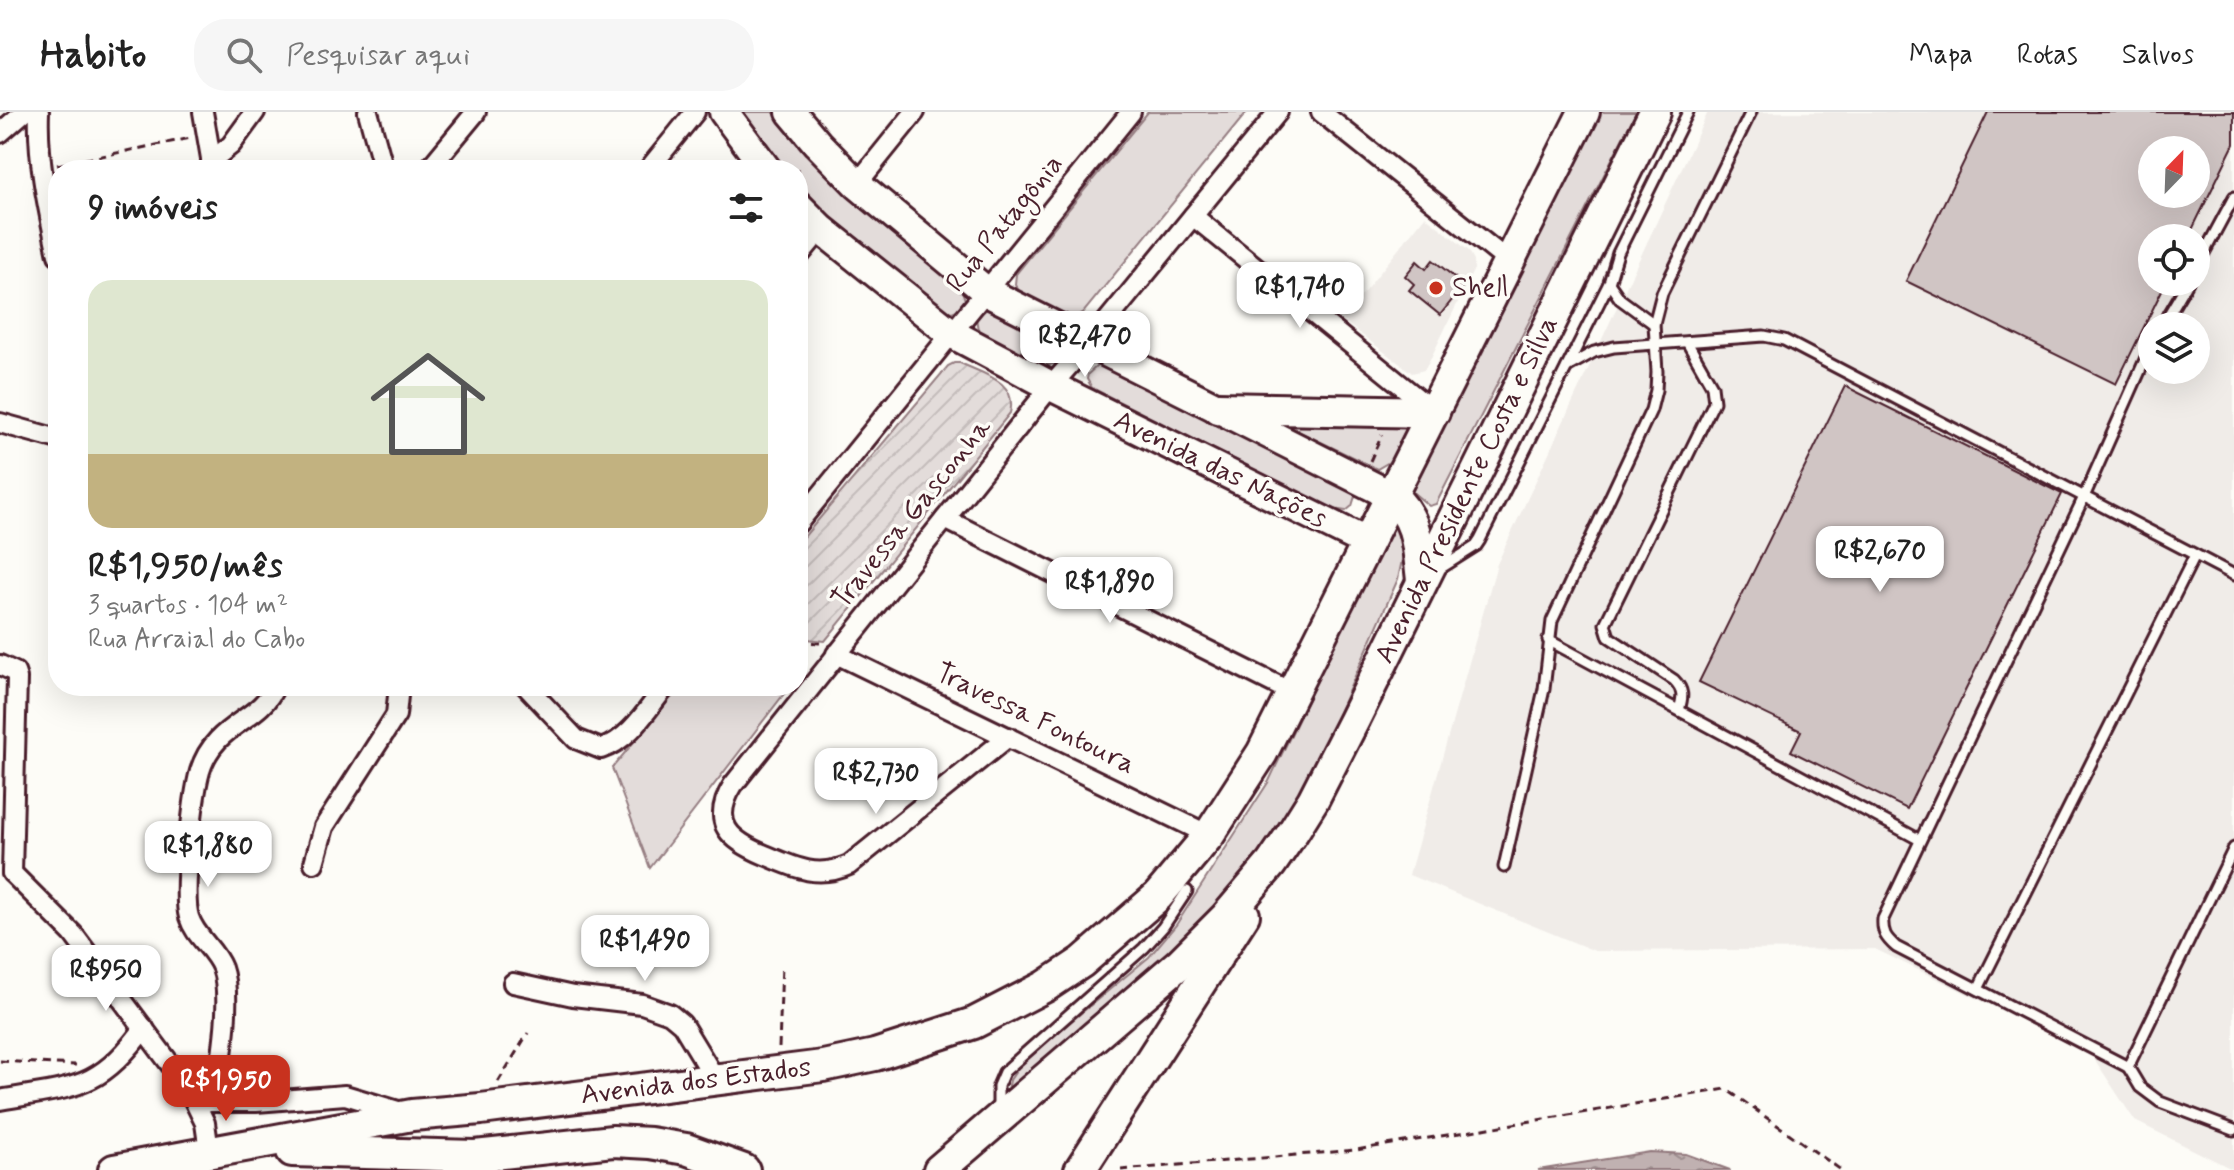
<!DOCTYPE html>
<html lang="pt">
<meta charset="utf-8">
<style>
:root{--surface:#fff;--page:#f6f6f6;--text:#222;--muted:#767676;--line:#e0e0e0;--accent:#c8321e}
body{margin:0;font-family:Mynerve,sans-serif;background:var(--page);color:var(--text);height:100vh;display:flex;flex-direction:column;font-size:30px;white-space:nowrap}
*{box-sizing:border-box;margin:0}
p{font-size:26px;color:var(--muted)}
.icon{flex:none;width:44px;height:44px;fill:none;stroke:currentColor;stroke-width:2;stroke-linecap:round;stroke-linejoin:round}
.map{position:relative;flex:1;overflow:hidden}
.panel{position:absolute;left:48px;top:48px;width:760px;height:536px;display:flex;flex-direction:column;background:var(--surface);border-radius:32px;box-shadow:0 8px 32px #0002}
.panel>*{flex:none}
.needle{width:52px;rotate:23deg}
.controls{position:absolute;left:2138px;top:24px;display:grid;gap:16px}
.controls a{display:grid;place-items:center;width:72px;height:72px;border-radius:50%;background:var(--surface);box-shadow:0 8px 32px #0002;font-size:40px}
.price{position:absolute;translate:-50% -68px;padding:0 18px;border-radius:16px;background:#fff;color:#222;font-size:26px;line-height:52px;filter:drop-shadow(0 2px 4px #0008)}
.price::after{content:'';position:absolute;left:50%;top:48px;width:24px;height:18px;margin-left:-12px;background:inherit;clip-path:polygon(0 0,100% 0,50% 100%)}
.price.current{background:var(--accent);color:#fff}
ul{padding:0;list-style:none}
li{display:grid;align-content:center;gap:16px;height:424px;padding:0 40px}
li+li{border-top:2px solid var(--line)}
li span{display:grid;place-items:center;height:248px;border-radius:24px;color:#555}
li>.icon{margin-inline-start:auto}
span .icon{width:144px;height:144px;fill:#fffc;stroke-width:1}
li b{font-size:34px}
h2{display:flex;justify-content:space-between;align-items:center;height:96px;padding:0 40px;font-size:34px}
header{display:flex;align-items:center;gap:48px;box-sizing:border-box;height:112px;padding:0 40px;background:var(--surface);border-bottom:2px solid var(--line)}
header strong{font-size:38px}
nav{display:flex;gap:44px;margin-inline-start:auto;font-size:28px}
.search{width:560px;height:72px;background:var(--page);display:flex;align-items:center;gap:20px;box-sizing:border-box;padding:0 28px;border-radius:32px;color:var(--muted);font-size:30px}
.map>svg:first-child{display:block}
</style>
<header>
<strong>Habito</strong>
<div class="search"><svg class="icon" aria-label="search" viewBox="0 0 24 24"><circle cx="10" cy="10" r="6"/><path d="M15 15l6 6"/></svg>Pesquisar aqui</div>
<nav><a>Mapa</a><a>Rotas</a><a>Salvos</a></nav>
</header>
<div class="map">
<svg width="2234" height="1058" viewBox="0 0 2234 1058">
<defs>
<pattern id="garden-furrows" width="10" height="10" patternUnits="userSpaceOnUse" patternTransform="scale(2)"><rect width="10" height="10" fill="#e3dcda"/><path d="M-1 1l2-2M0 10L10 0M9 11l2-2" fill="none" stroke="#c4bcbb"/></pattern>
<pattern id="water-ripples" width="26" height="14" patternUnits="userSpaceOnUse" patternTransform="scale(2)"><rect width="26" height="14" fill="#c0b1b1"/><path d="M2 4q2-2 4 0t4 0M15 11q2-2 4 0t4 0" fill="none" stroke="#9e8f90"/></pattern>
</defs>
<rect width="100%" height="100%" fill="#fdfcf7"/>
<filter id="ink" filterUnits="userSpaceOnUse"><feTurbulence type="fractalNoise" baseFrequency=".0125" numOctaves="2"/><feDisplacementMap in="SourceGraphic" scale="16" xChannelSelector="R" yChannelSelector="G"/><feConvolveMatrix kernelMatrix="1 2 1 2 8 2 1 2 1" color-interpolation-filters="sRGB"/></filter>
<g filter="url(#ink)">
<g fill="#f0ece8" fill-rule="evenodd">
<path d="M1708,0H2234V1058L2135,1009L2091,942L1875,837L1595,839L1409,763L1497,452ZM2152,38H2196V82H2152ZM2152,126H2196V170H2152ZM2152,214H2196V258H2152Z"/>
<polygon points="1425,104 1469,139 1474,148 1474,157 1428,252 1424,258 1412,261 1342,208"/>
</g>
<g fill="#e3dcda" stroke="#967e82" stroke-width="2">
<path d="M743,0H773C827,71 893,122 962,179L965,188L962,196L952,200L947,199L828,102L798,71V58H786Z"/>
<polygon points="1148,0 1247,0 1083,201 1072,206 1019,179 1015,172 1016,162"/>
<polygon points="1599,0 1636,0 1436,392 1429,394 1409,377"/>
<path d="M987,197L1056,231L1061,238C1061,247 1055,254 1045,253L978,218L976,206Z"/>
<polygon points="1097,254 1103,254 1351,377 1355,384 1352,394 1346,399 1333,397 1092,276 1087,267 1088,262"/>
<polygon points="1295,308 1408,313 1389,350 1377,357 1294,317 1292,313"/>
<polygon points="1392,411 1396,412 1405,434 1398,467 1314,657 1272,729 1238,774 1169,845 1008,979 1010,968 1023,949 1149,845 1176,813 1269,669"/>
<polygon points="681,574 790,574 650,756 612,656"/>
</g>
<path fill="url(#garden-furrows)" stroke="#967e82" stroke-width="2" d="M954,251H960C983,262 1018,269 1010,301L825,529L798,526V432L948,254Z"/>
<polygon fill="url(#water-ripples)" stroke="#91777b" stroke-width="2" points="1650,1040 1686,1042 1730,1058 1538,1058"/>
<g fill="#d0c5c4" stroke="#4a1f2b" stroke-width="2" fill-rule="evenodd">
<path d="M1988,0H2234V32L2188,126H2152V170H2166L2116,272L1906,169ZM2152,38H2196V82H2152Z"/>
<polygon points="1433,148 1464,173 1440,203 1409,178 1414,172 1405,164 1417,149 1426,157"/>
<polygon points="1845,274 2062,382 1907,697 1791,639 1801,619 1699,570"/>
</g>
<g fill="none" stroke-linecap="round" stroke-linejoin="round">
<defs>
<g id="service">
<polyline points="2196,156 2234,85"/>
<polyline points="1609,171 1620,187 1654,212"/>
<polyline points="2162,214 2188,170"/>
<path d="M2152,232L2084,385L1883,807C1882,821 1886,826 1896,835L2128,955L2234,736"/>
<polyline points="1567,255 1594,240 1614,235 1764,224 1784,228 2234,463"/>
<polyline points="1438,458 1476,434 1480,428 1609,171 1618,141 1688,0"/>
<polyline points="1548,528 1920,728"/>
<path d="M1679,598C1683,585 1684,578 1674,568L1609,525L1605,512L1714,290L1712,274L1687,230"/>
<polyline points="1504,755 1544,577 1552,509 1651,298 1656,278 1657,260 1654,212 1662,181 1751,0"/>
<polyline points="1978,877 2195,443"/>
<polyline points="2128,955 2140,975 2160,990 2234,1018"/>
<polyline points="998,1001 998,974 1004,960 1144,836 1163,815 1187,779"/>
</g>
<g id="minor">
<path d="M39,0C37,48 48,96 58,143"/>
<polyline points="203,0 213,58"/>
<polyline points="368,0 384,58"/>
<polyline points="1321,0 1509,150"/>
<polyline points="0,21 24,0"/>
<polyline points="211,49 231,33 255,0"/>
<polyline points="428,58 476,0"/>
<polyline points="648,58 695,0"/>
<polyline points="857,72 915,0"/>
<polyline points="1193,104 1433,299"/>
<polyline points="798,145 821,117"/>
<polyline points="0,311 58,327"/>
<polyline points="945,407 1293,581"/>
<polyline points="798,411 1131,0"/>
<polyline points="836,542 1209,723"/>
<polyline points="0,553 15,560 17,566 12,761"/>
<path d="M526,574L576,627L601,637C630,628 648,596 666,574"/>
<path d="M1008,625L849,753C818,767 795,756 765,743C731,729 709,712 733,673L1051,274L1089,231L1278,0"/>
<polyline points="314,751 324,715 396,603 399,574"/>
<polyline points="12,761 73,822 188,976 205,1011 209,1039"/>
<polyline points="513,871 573,884 642,892 670,902 682,912 716,968"/>
<path d="M0,988C70,975 99,980 144,916"/>
<polyline points="206,990 256,990 345,983 405,1001"/>
<path d="M215,990C220,956 233,887 222,856C215,837 195,825 189,805C182,782 193,684 200,659C215,610 260,610 275,574"/>
</g>
<g id="primary">
<polyline points="724,0 767,58"/>
<polyline points="791,0 817,31 857,72 987,180 1392,384"/>
<polyline points="798,94 821,117 951,221 1051,274 1368,431"/>
</g>
<g id="trunk">
<polyline points="1218,296 1434,300"/>
<path d="M1392,384C1418,407 1418,435 1422,468"/>
<polyline points="292,1039 475,1044 613,1029 650,1031 686,1037 744,1058"/>
<polyline points="114,1058 412,1003 481,997 823,954 875,943 974,911 1046,874 1082,850 1158,784 1209,723 1262,641 1584,0"/>
<polyline points="939,1058 1179,852 1226,805 1271,752 1293,720 1313,688 1354,608 1655,0"/>
<polyline points="1080,1058 1244,803"/>
</g>
</defs>
<use href="#service" stroke="#4a1f2b" stroke-width="15"/>
<use href="#minor" stroke="#4a1f2b" stroke-width="24"/>
<use href="#primary" stroke="#4a1f2b" stroke-width="34"/>
<use href="#trunk" stroke="#4a1f2b" stroke-width="36"/>
<g stroke="#4a1f2b" stroke-width="3" stroke-dasharray="8 6" stroke-linecap="butt">
<polyline points="57,53 191,26"/>
<polyline points="1370,349 1382,323"/>
<polyline points="798,530 822,531"/>
<polyline points="779,936 782,853"/>
<polyline points="0,949 76,953"/>
<polyline points="498,970 528,921"/>
<polyline points="1121,1058 1356,1038 1726,977 1841,1058"/>
</g>
<use href="#service" stroke="#fdfcf7" stroke-width="9"/>
<use href="#minor" stroke="#fdfcf7" stroke-width="18"/>
<use href="#primary" stroke="#fdfcf7" stroke-width="28"/>
<use href="#trunk" stroke="#fdfcf7" stroke-width="30"/>
</g>
</g>
<circle fill="#c8321e" stroke="#fdfcf7" stroke-width="3" cx="1436" cy="176" r="8"/>
<g text-anchor="middle" dominant-baseline="central" stroke-width="7" stroke-linejoin="round" paint-order="stroke">
<g font-size="28" fill="#4a1f2b" stroke="#fdfcf7">
<text transform="translate(1005 112) rotate(-51)">Rua Patagônia</text>
<text transform="translate(1220 358) rotate(26)">Avenida das Nações</text>
<text transform="translate(1467 378) rotate(-64)">Avenida Presidente Costa e Silva</text>
<text transform="translate(912 402) rotate(-51)">Travessa Gasconha</text>
<text transform="translate(1035 607) rotate(26)">Travessa Fontoura</text>
<text transform="translate(696 970) rotate(-7)">Avenida dos Estados</text>
</g>
<g font-size="28" fill="#4a1f2b" stroke="#fdfcf7" text-anchor="start">
<text x="1452" y="176">Shell</text>
</g>
</g>
</svg>
<div class="controls">
<a><svg class="needle" viewBox="-14 -14 28 28"><path d="M0-13l5 13h-10z" fill="#e53935"/><path d="M0 13l5-13h-10z" fill="#767676"/></svg></a>
<a><svg class="icon" aria-label="locate" viewBox="0 0 24 24"><circle cx="12" cy="12" r="6"/><path d="M12 2v4M12 18v4M2 12h4M18 12h4"/></svg></a>
<a><svg class="icon" aria-label="layers" viewBox="0 0 24 24"><path d="M12 4l9 5-9 5-9-5zM3 14l9 5 9-5"/></svg></a>
</div>
<b class="price" style="left:1300px;top:218px">R$1,740</b>
<b class="price" style="left:1085px;top:267px">R$2,470</b>
<b class="price" style="left:1880px;top:482px">R$2,670</b>
<b class="price" style="left:1110px;top:513px">R$1,890</b>
<b class="price" style="left:876px;top:704px">R$2,730</b>
<b class="price" style="left:208px;top:777px">R$1,880</b>
<b class="price" style="left:645px;top:871px">R$1,490</b>
<b class="price" style="left:106px;top:901px">R$950</b>
<b class="price current" style="left:226px;top:1011px">R$1,950</b>
<section class="panel">
<h2>9 imóveis<svg class="icon" aria-label="filters" viewBox="0 0 24 24"><path d="M4 7h16M4 17h16"/><circle cx="9" cy="7" r="2"/><circle cx="15" cy="17" r="2"/></svg></h2>
<ul>
<li><span style="background:linear-gradient(#dfe7d0 70%,#c2b280 0)"><svg class="icon" aria-label="home" viewBox="0 0 24 24"><path d="M3 11l9-7 9 7M6 9v11h12V9"/></svg></span><div><b>R$1,950/mês</b><p>3 quartos · 104 m²</p><p>Rua Arraial do Cabo</p></div></li>
</ul>
</section>
</div>
